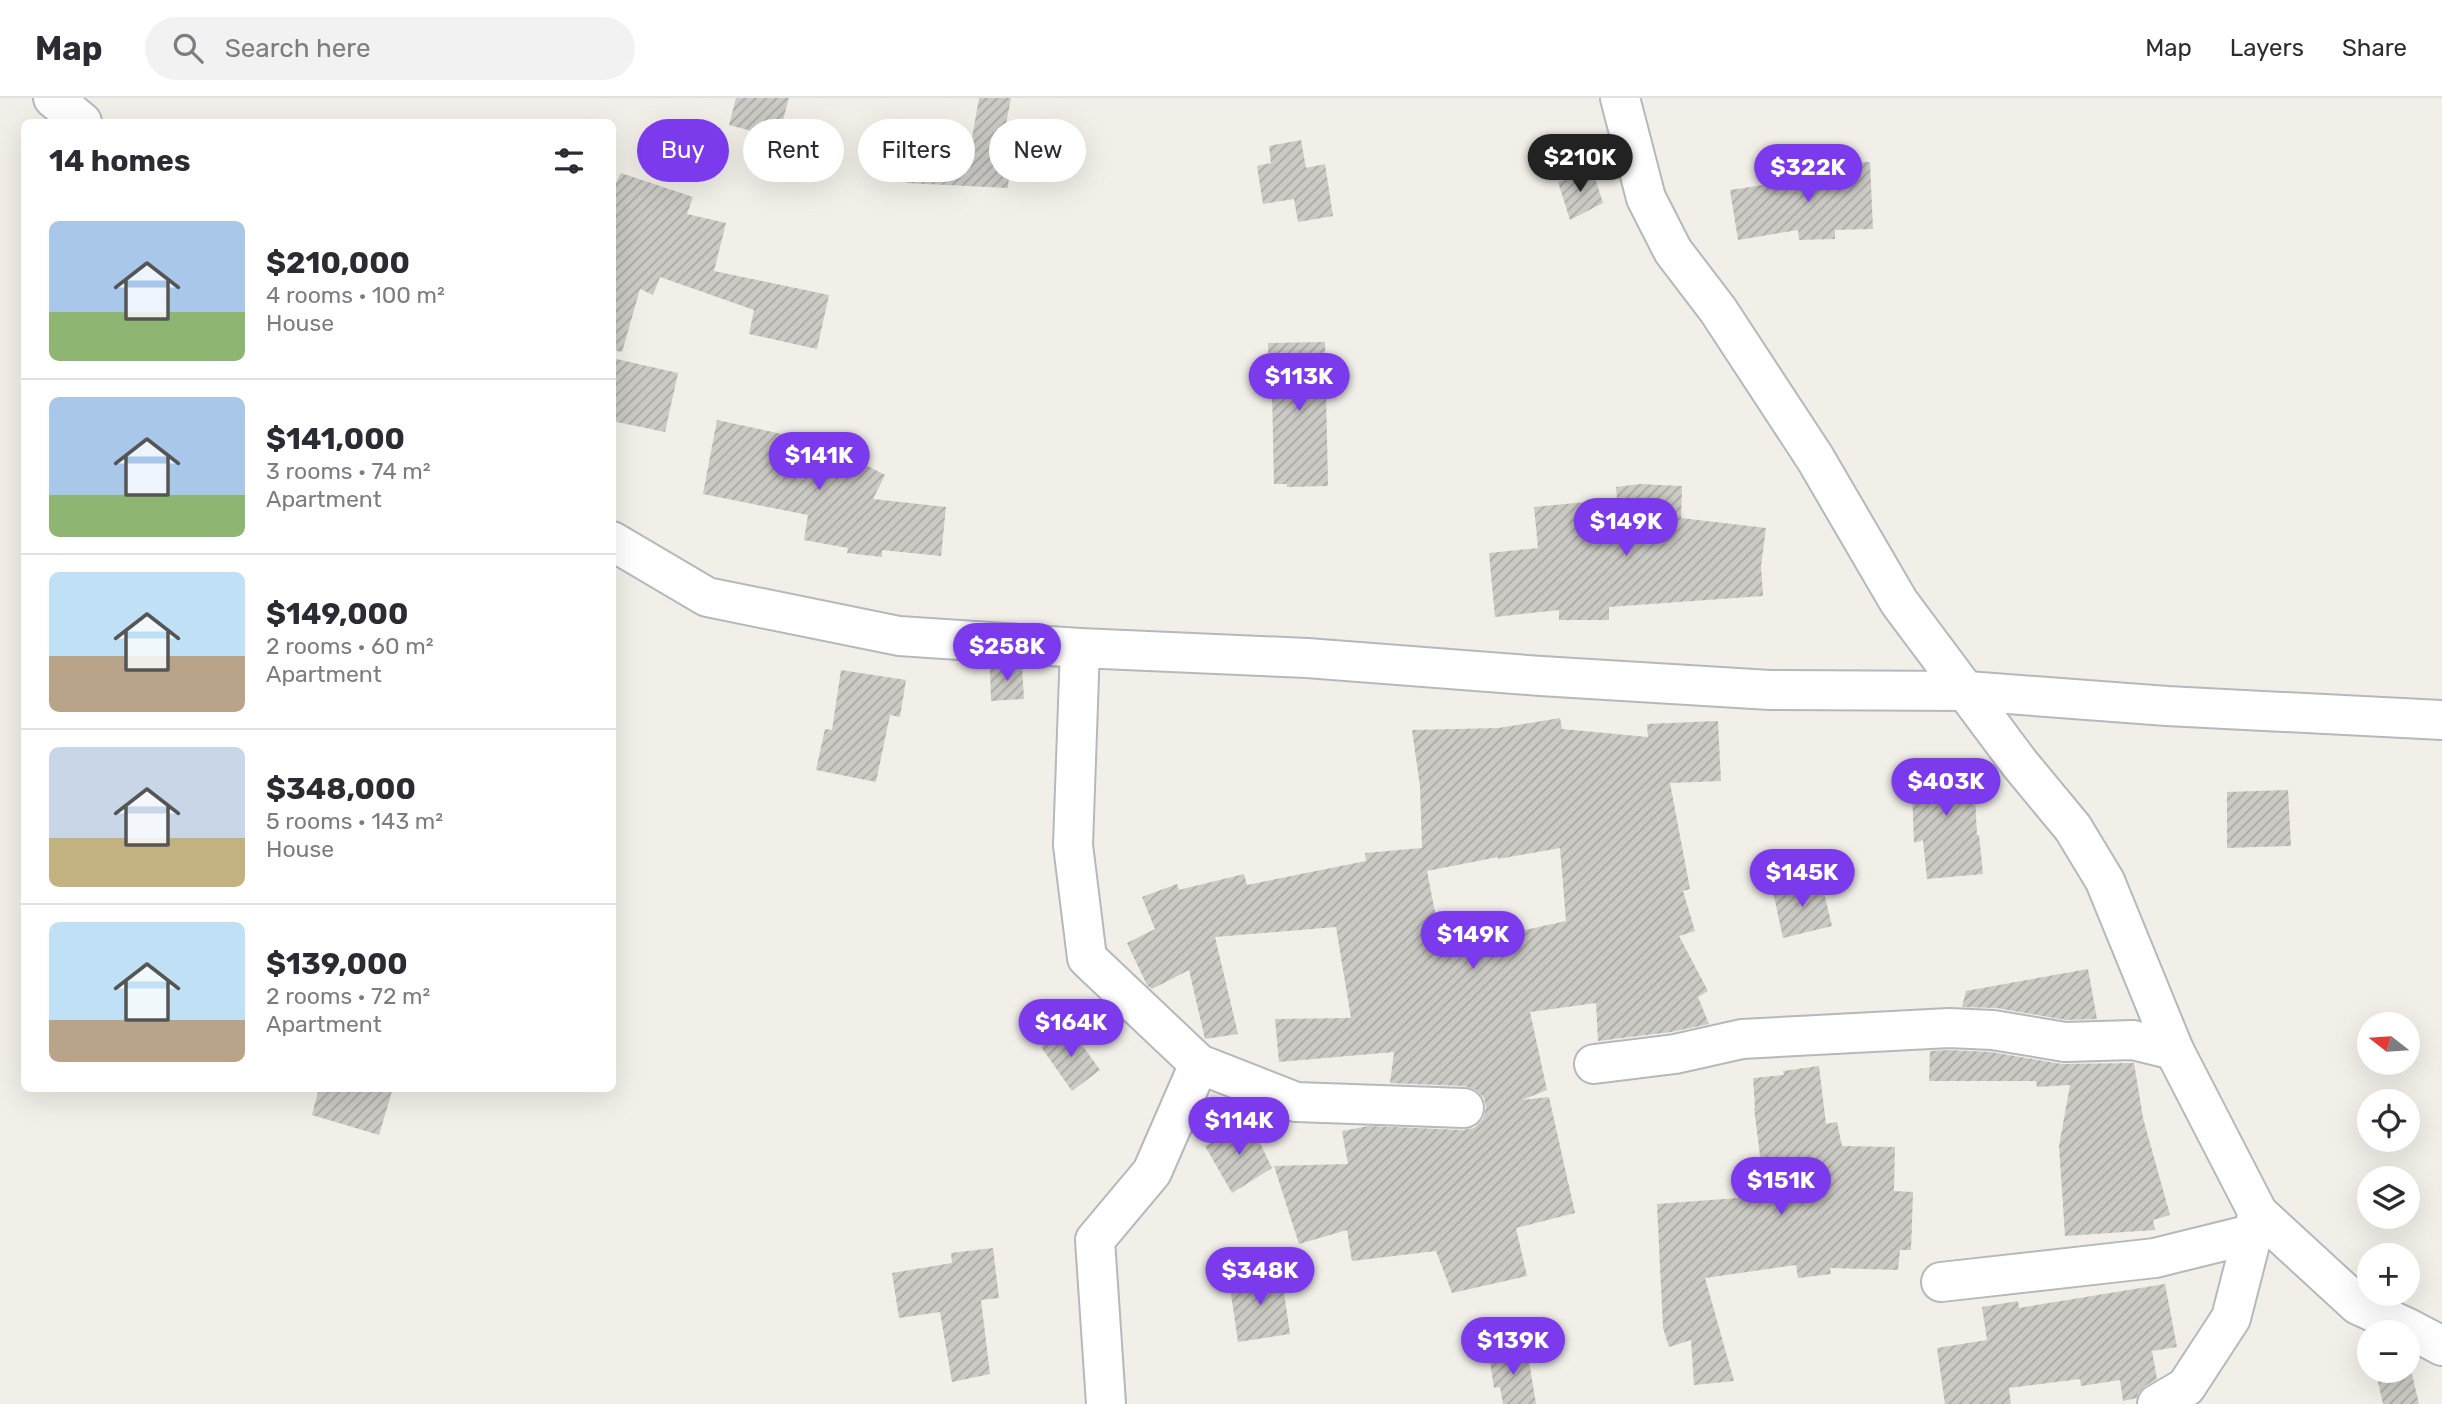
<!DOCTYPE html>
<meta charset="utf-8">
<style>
:root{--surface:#fff;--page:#f2f2f3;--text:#2b2b33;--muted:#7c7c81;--line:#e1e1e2;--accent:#7c3aed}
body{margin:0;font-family:Rubik,sans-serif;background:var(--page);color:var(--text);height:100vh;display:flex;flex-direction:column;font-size:26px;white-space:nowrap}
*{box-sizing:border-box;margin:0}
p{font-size:23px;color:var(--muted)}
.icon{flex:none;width:38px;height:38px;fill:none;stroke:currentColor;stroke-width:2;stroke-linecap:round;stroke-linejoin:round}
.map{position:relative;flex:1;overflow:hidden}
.panel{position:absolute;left:21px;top:21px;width:595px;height:973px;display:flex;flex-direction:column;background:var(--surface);border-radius:10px;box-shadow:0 7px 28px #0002}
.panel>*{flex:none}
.guide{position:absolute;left:637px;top:21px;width:665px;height:63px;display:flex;gap:14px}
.needle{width:46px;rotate:287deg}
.tools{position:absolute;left:2357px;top:914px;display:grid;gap:14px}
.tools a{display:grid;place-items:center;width:63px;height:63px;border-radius:50%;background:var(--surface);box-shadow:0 7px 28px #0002;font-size:35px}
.price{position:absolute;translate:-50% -60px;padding:0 16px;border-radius:24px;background:var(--accent);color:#fff;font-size:23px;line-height:46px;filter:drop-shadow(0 2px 4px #0008)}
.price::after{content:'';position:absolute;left:50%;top:42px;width:21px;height:16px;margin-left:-10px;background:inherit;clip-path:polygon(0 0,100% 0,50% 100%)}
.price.selected{background:#222;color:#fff}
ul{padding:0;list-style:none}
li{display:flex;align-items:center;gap:21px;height:175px;padding:0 28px}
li+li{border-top:2px solid var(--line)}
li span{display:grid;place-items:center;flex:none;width:196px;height:140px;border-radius:10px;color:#555}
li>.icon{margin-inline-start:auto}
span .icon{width:84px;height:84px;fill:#fffc;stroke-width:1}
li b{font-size:30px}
h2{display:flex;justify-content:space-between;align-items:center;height:84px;padding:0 28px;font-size:30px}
.pill{padding:0 24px;border-radius:32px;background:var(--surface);box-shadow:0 7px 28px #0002;font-size:24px;line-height:63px}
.pill.selected{background:var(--accent);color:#fff}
header{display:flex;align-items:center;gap:42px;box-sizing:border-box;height:98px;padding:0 35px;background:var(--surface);border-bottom:2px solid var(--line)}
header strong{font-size:33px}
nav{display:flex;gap:38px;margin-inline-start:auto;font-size:24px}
.search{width:490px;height:63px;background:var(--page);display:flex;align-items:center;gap:18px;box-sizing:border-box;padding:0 24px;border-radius:38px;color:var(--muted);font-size:26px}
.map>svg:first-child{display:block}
</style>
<header>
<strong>Map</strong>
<div class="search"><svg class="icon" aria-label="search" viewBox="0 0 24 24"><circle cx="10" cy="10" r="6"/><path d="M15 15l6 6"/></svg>Search here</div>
<nav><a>Map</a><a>Layers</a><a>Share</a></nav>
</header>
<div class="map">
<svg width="2442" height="1306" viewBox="0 0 2442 1306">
<defs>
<pattern id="building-hatch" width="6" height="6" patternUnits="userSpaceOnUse" patternTransform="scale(1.75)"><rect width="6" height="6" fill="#cccac5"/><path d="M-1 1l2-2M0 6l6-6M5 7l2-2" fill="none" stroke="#a9a8a4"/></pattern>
</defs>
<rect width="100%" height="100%" fill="#f1efe8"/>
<g fill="url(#building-hatch)" fill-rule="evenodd">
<polygon points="736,0 789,0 778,40 729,27"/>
<polygon points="979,0 1011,0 1003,41 1011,42 1008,90 906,85 908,37 972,40"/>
<polygon points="1301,42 1306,70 1325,66 1333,118 1298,124 1294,101 1263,106 1257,68 1271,65 1269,48"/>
<polygon points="1870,64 1873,131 1835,132 1835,141 1799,142 1798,132 1738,142 1730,92 1818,79 1813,66"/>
<polygon points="1593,74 1603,105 1570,122 1558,84"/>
<polygon points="621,75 693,99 687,116 726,125 714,173 829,197 817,251 749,236 754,212 660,179 653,197 640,191 622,254 612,252 612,92"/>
<polygon points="1325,244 1328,388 1287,389 1287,386 1274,386 1272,293 1269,293 1268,245"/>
<polygon points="612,260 678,275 665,334 612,323"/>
<polygon points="717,322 824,345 885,377 873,401 946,409 941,458 882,452 882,459 847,455 848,450 804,442 808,417 703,396"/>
<polygon points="1640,386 1682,388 1681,420 1766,430 1761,468 1763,498 1609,509 1609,522 1559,522 1559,512 1495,519 1489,455 1538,450 1534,409 1617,401 1616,389"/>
<polygon points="1022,568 1024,601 991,603 990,569"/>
<polygon points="841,572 906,582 900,619 890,617 876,684 816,672 825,631 832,632"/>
<path d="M1560,620L1562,631L1648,639L1647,626L1718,623L1721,683L1670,685L1690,791L1683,793L1695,833L1679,838L1708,893L1698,899L1709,926L1671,934L1598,943L1596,905L1530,914L1547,992L1522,1002L1549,999L1575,1115L1516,1130L1527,1178L1452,1195L1436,1153L1352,1163L1347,1132L1299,1146L1274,1068L1348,1066L1342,1033L1369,1028L1463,1032L1474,1030L1483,1021L1486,1010L1484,1000L1476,992L1465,988L1390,985L1394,954L1279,964L1275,921L1351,920L1336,829L1215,839L1238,936L1205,941L1189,872L1152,891L1147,887L1127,845L1155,831L1142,799L1177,786L1179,792L1244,776L1247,787L1366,763L1365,755L1422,750L1420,688L1412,632L1499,630ZM1560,750L1566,823L1442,850L1427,773L1498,759V761Z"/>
<polygon points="1973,662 1977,737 1979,737 1983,776 1927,781 1923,742 1914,745 1911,664"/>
<polygon points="2288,692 2291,748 2227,750 2227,694"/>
<polygon points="1821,782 1832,828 1783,840 1773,794"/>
<polygon points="2088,871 2097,921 2066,922 1997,910 1962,909 1966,893"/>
<polygon points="1069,929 1100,972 1072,993 1041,949"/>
<polygon points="1949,952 1991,954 2062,966 2134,965 2143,1020 2170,1117 2153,1122 2155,1132 2065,1138 2059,1048 2070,987 2037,989 2036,983 1929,983 1930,953"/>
<polygon points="1819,968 1826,1026 1837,1024 1842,1048 1895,1049 1894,1093 1913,1094 1911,1152 1900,1152 1898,1172 1830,1170 1831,1176 1798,1180 1796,1167 1705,1180 1734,1283 1694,1287 1691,1242 1669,1249 1663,1230 1657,1106 1765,1098 1754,1010 1755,1010 1753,980 1784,977 1783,973"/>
<polygon points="319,990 393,990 379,1037 312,1017"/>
<polygon points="1250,1024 1272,1070 1232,1095 1205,1048"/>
<polygon points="993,1150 999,1200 981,1202 990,1276 952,1284 940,1214 899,1220 892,1175 952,1165 951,1155"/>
<polygon points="1281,1174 1290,1236 1238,1244 1229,1182"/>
<polygon points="2165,1186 2177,1249 2152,1253 2157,1281 2145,1288 2138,1295 2137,1300 2123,1303 2120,1282 2081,1288 2080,1281 2009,1290 2011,1306 1945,1306 1937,1250 1987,1242 1982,1209 2018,1203 2019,1210"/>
<polygon points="1527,1251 1536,1306 1503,1306 1500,1289 1494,1290 1489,1257"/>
<polygon points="2410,1268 2419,1306 2383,1306 2376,1276 2394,1272 2408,1272 2408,1269"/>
</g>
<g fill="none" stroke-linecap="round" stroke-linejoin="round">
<defs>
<g id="street">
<polyline points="53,0 82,24"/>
<polyline points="1620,0 1646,100 1673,153 1718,212 1815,360 1899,504 2020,666 2073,730 2105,783 2174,952 2258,1115 2358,1207 2408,1230 2442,1248"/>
<polyline points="612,443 707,499 899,538 1080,550 1307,560 1541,578 1770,592 1967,593 2167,608 2442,622"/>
<polyline points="1080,550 1073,747 1087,860 1199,966 1296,1004 1464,1010"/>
<polyline points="1594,966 1675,956 1742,941 1949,930 1993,932 2065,944 2133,942 2174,952"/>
<polyline points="1941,1184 2155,1160 2252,1136"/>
<polyline points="1106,1306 1095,1142 1152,1074 1199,966"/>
<polyline points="2157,1306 2186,1289 2231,1220 2258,1115"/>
</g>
</defs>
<use href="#street" stroke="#b5b8bc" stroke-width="42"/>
<use href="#street" stroke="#fff" stroke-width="38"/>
</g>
</svg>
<div class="tools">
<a><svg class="needle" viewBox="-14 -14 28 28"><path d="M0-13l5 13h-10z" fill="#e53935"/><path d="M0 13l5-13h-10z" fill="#7c7c81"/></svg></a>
<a><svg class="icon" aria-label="locate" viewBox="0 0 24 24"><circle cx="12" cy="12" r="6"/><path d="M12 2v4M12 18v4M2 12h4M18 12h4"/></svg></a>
<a><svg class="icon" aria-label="layers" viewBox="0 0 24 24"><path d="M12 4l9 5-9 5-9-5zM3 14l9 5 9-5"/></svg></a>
<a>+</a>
<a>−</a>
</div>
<b class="price selected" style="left:1580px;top:96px">$210K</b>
<b class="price" style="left:1808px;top:106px">$322K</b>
<b class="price" style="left:1299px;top:315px">$113K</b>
<b class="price" style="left:819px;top:394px">$141K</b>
<b class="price" style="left:1626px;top:460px">$149K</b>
<b class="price" style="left:1007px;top:585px">$258K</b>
<b class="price" style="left:1946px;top:720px">$403K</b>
<b class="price" style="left:1802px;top:811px">$145K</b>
<b class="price" style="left:1473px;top:873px">$149K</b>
<b class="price" style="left:1071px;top:961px">$164K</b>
<b class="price" style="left:1239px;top:1059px">$114K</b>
<b class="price" style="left:1781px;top:1119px">$151K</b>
<b class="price" style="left:1260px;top:1209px">$348K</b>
<b class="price" style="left:1513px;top:1279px">$139K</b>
<div class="guide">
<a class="pill selected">Buy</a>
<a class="pill">Rent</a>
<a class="pill">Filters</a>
<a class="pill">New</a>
</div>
<section class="panel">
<h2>14 homes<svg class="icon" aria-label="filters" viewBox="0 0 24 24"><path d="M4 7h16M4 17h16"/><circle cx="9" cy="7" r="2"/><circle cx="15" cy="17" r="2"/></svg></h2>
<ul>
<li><span style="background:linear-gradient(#a9c7e8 65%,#8fb573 0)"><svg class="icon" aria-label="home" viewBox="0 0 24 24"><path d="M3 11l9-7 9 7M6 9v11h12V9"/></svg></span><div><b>$210,000</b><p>4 rooms · 100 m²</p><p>House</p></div></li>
<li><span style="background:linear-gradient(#a9c7e8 70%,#8fb573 0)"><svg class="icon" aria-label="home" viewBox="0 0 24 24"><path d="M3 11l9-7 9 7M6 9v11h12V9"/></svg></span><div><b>$141,000</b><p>3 rooms · 74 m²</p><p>Apartment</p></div></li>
<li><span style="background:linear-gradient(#bfe0f5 60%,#b9a48a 0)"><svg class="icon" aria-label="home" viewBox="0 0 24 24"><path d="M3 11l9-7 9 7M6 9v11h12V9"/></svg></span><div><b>$149,000</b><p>2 rooms · 60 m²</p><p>Apartment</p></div></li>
<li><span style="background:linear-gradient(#c9d6e8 65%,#c2b280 0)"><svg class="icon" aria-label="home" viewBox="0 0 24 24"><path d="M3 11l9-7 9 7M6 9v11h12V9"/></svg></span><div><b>$348,000</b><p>5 rooms · 143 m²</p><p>House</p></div></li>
<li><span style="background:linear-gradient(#bfe0f5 70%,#b9a48a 0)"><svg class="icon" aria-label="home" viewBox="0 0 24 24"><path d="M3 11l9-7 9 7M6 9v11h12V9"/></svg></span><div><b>$139,000</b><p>2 rooms · 72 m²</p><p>Apartment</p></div></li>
</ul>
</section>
</div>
